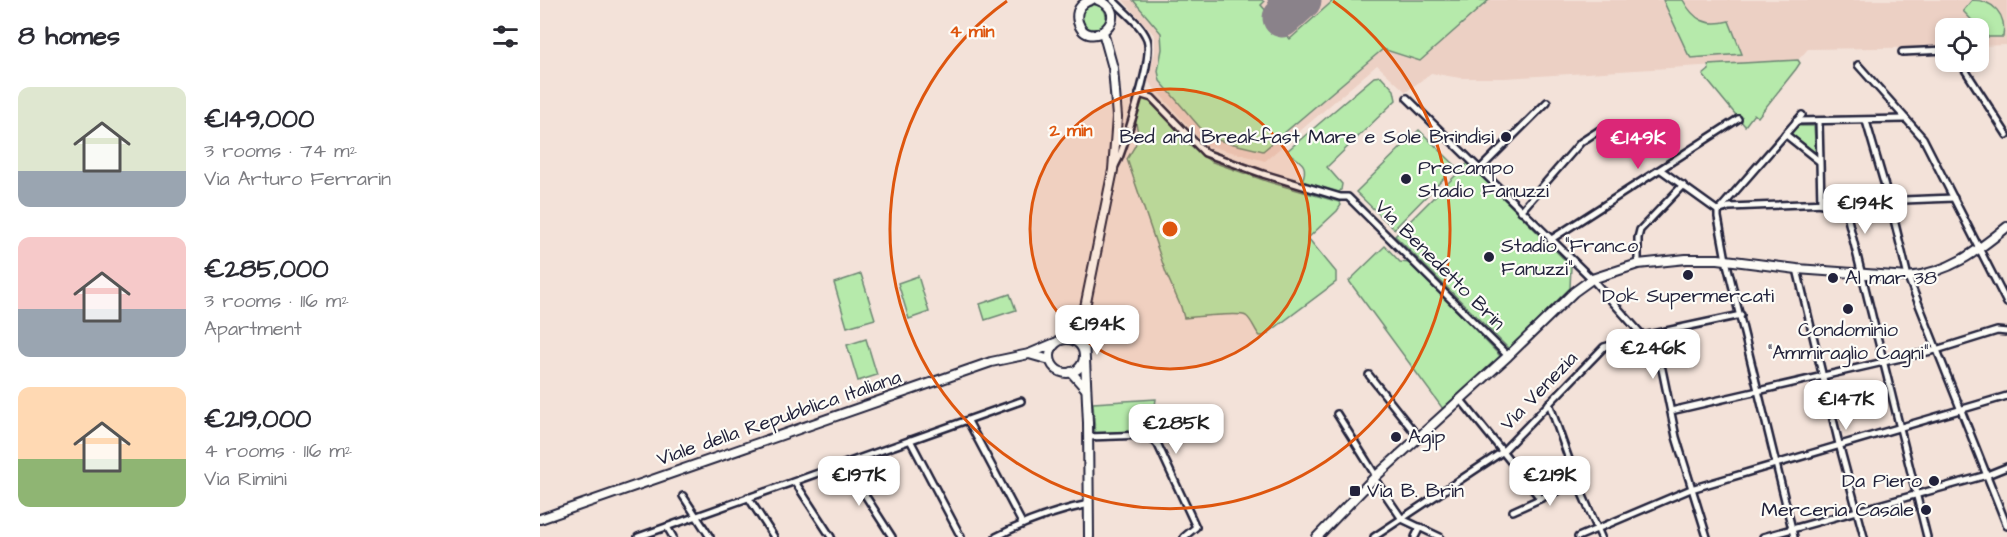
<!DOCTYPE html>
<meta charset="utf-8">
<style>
:root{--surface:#fff;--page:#f7f7f7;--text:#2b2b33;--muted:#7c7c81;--accent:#db2777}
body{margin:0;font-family:"Architects Daughter",sans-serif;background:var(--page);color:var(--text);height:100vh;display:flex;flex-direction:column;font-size:22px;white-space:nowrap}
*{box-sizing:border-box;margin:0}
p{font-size:20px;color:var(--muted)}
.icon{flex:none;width:33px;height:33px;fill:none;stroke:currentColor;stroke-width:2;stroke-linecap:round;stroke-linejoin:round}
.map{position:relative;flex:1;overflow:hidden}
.drawer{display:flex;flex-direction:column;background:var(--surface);width:540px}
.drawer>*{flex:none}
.fabs{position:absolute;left:1395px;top:18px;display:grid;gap:12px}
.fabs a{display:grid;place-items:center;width:54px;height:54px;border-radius:12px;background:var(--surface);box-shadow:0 3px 9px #0003;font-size:30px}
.price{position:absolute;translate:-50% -51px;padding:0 14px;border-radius:12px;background:#fff;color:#222;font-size:20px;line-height:39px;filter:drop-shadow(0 2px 3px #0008)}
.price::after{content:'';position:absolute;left:50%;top:36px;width:18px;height:14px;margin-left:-9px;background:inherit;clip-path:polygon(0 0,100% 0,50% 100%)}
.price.on{background:var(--accent);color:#fff}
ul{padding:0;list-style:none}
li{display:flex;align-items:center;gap:18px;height:150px;padding:0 18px}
li span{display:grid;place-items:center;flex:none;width:168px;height:120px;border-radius:12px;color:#555}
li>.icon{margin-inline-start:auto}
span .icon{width:72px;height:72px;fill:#fffc;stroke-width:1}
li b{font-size:26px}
h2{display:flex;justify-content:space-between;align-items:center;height:72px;padding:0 18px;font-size:26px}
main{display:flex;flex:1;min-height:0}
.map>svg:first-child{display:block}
</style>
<main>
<section class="drawer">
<h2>8 homes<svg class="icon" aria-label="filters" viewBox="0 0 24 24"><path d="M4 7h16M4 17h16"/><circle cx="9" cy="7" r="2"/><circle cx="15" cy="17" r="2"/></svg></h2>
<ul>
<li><span style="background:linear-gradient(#dfe7d0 70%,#9aa5b1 0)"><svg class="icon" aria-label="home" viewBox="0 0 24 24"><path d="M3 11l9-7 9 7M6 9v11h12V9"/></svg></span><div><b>€149,000</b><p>3 rooms · 74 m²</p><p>Via Arturo Ferrarin</p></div></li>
<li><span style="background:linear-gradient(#f6c9c9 60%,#9aa5b1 0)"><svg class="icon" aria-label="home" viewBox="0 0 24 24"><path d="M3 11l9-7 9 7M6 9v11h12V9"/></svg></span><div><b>€285,000</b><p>3 rooms · 116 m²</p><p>Apartment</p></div></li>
<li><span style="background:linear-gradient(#ffd9b3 60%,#8fb573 0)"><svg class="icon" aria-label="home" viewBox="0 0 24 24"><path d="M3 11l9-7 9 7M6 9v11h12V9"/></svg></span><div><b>€219,000</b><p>4 rooms · 116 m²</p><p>Via Rimini</p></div></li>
</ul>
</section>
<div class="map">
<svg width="1467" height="537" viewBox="0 0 1467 537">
<rect width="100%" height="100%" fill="#f3e2d9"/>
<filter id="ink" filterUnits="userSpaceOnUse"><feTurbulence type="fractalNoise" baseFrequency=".0167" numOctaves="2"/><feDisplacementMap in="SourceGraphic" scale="12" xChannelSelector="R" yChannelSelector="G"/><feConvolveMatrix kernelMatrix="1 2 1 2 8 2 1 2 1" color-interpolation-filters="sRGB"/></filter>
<g filter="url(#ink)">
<polygon fill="#ecd0c4" points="583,0 1467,0 1467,45 1439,46 1438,28 1406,28 1405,47 1268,49 1258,60 965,78 920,78 891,73 866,92 837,65 725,161 665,145 607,80 615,52 615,36"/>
<g fill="#b6eaab" stroke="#6c8673" stroke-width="1.5">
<polygon points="593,0 722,0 724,2 721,5 750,39 794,0 949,0 880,61 843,49 723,151 673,139 663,131 620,81 618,71 622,49 621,33"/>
<path d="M1123,0H1143C1154,20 1166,27 1189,21L1202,54L1151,58L1148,54Z"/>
<path d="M1432,0C1453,0 1467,14 1463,37H1448L1423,11Z"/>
<circle cx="554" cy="17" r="12"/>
<polygon points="1258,60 1260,63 1256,69 1218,117 1214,114 1205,126 1163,75 1169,70 1168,65"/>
<path d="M841,76L854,90L856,100L787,167L802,184L801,190L799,192L762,181C770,162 758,162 747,151L834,77Z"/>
<path d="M606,98L611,100L649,144L670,161L729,182L799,202L801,205L797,211L768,238L796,272V282L724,336H720C715,331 712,320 706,316C699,312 656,317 644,318L641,307L626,273L587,159L595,146L599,134C593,120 596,113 601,99Z"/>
<polygon points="1257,126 1274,126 1276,153 1250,133"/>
<polygon points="879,130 916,166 854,229 816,192"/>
<polygon points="928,163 1031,266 1030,288 969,349 855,236"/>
<polygon points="845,246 860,262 871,263 961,357 903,409 809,281"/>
<polygon points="321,274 335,319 307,327 294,283"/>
<polygon points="378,276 389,312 369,319 358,283"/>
<polygon points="470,294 476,310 445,320 440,304"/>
<polygon points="326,339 337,375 318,381 307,345"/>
<polygon points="616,399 611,433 602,430 555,434 553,403"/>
</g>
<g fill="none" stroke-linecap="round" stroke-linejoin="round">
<path stroke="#8a828a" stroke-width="15" d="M735,0C742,7 748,8 757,4"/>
<polyline stroke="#8a828a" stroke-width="39" points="742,18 762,0"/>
<defs>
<g id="street">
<path d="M573,0C584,12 601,24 607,39C614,58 587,136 579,158L575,166"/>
<polyline points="1362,52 1406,50"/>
<polyline points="1420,62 1467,135"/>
<polyline points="1318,65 1383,138 1467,303"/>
<polyline points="599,94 612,98 665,153 723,174 800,197 808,197 968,356"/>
<polyline points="867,98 1052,279 1103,336 1122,369 1136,437 1167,537"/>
<polyline points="1256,121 1366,119"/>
<polyline points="1279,121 1281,204"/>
<polyline points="1326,121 1351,207 1368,277 1467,526"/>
<polyline points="1245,134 1279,161"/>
<polyline points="940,169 1007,102"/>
<polyline points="1121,170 1178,211"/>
<polyline points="1304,203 1387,537"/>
<polyline points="1180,209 1262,115"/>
<polyline points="981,211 1041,142 1061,129"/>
<polyline points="1178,211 1178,217 1186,260 1254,537"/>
<polyline points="1178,211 1189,207 1414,198"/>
<polyline points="1010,240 1198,119"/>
<polyline points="1098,264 1098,238 1100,230 1143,185"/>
<polyline points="1257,269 1298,440 1324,537"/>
<polyline points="829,375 879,438"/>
<polyline points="921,400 1000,498"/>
<polyline points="1009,403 1037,482 1061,537"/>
<polyline points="1131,411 1396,350 1457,331 1467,332"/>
<polyline points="797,414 836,476"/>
<polyline points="428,421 482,523"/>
<polyline points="548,437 606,435 610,436 618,445 656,527 644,537"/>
<polyline points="370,440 421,537"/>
<polyline points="305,464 352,537"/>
<polyline points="834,478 862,519"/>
<polyline points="255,482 291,537"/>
<polyline points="143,496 170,537"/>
<polyline points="208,497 234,537"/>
<polyline points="973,511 1037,482"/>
<polyline points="862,519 900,537"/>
<polyline points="127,527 133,537"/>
<polyline points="98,537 481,401"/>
<path d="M456,537C486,521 515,511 549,504"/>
<polyline points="834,537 962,452 1064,347 1103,336 1201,315"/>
<polyline points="875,537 880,527"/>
<polyline points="1038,537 1151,489 1467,396"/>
<polyline points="1223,537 1447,475 1467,467"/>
</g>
<g id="secondary">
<path d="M551,0C541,3 535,11 538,22C549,55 595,14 558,0"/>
<circle cx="527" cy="356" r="17"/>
<polyline points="489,354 510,360"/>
<polyline points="531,372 546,389"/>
<polyline points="0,519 451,362 489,354 515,343"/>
<polyline points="549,537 548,423 543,317 573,170 577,117 573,68 563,32"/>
<path d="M777,537L834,478L968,356L1034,292L1052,279L1098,264L1146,259H1178L1257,269L1368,277C1410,272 1435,253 1467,227"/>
</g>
</defs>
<use href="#street" stroke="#22223b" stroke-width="10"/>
<use href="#secondary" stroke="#22223b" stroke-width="12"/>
<use href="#street" stroke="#fdfcf7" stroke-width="5"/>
<use href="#secondary" stroke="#fdfcf7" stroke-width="8"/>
</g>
</g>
<circle cx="630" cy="229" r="140" fill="#de560e" fill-opacity=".12"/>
<g fill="none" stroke="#de560e" stroke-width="3">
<circle cx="630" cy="229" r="140"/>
<path d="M793 1A280 280 0 1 1 467 1"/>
</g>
<g fill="#22223b" stroke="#fdfcf7" stroke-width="2">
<circle cx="966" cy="137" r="6"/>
<circle cx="866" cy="179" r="6"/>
<circle cx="949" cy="257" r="6"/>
<circle cx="1148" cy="275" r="6"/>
<circle cx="1293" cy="278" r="6"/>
<circle cx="1308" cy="309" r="6"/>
<circle cx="856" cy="437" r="6"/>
<circle cx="1394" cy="481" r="6"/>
<rect x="809" y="485" width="12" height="12" rx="3"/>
<circle cx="1386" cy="510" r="6"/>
</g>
<g text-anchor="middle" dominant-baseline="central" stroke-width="4.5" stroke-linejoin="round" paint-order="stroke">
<g font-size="20" fill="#22223b" stroke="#fdfcf7" text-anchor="start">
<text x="954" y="137" text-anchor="end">Bed and Breakfast Mare e Sole Brindisi</text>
<text x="878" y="168">Precampo<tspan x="878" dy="23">Stadio Fanuzzi</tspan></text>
<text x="961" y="246">Stadio "Franco<tspan x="961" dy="23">Fanuzzi"</tspan></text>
<text x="1305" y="278">Al mar 38</text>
<text x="1148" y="296" text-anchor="middle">Dok Supermercati</text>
<text x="1308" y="330" text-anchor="middle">Condominio<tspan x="1308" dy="23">"Ammiraglio Cagni"</tspan></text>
<text x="868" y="437">Agip</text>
<text x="1382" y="481" text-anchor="end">Da Piero</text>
<text x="827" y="491">Via B. Brin</text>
<text x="1374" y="510" text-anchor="end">Merceria Casale</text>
</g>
<g font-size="20" fill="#22223b" stroke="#fdfcf7">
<text transform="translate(900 265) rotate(45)">Via Benedetto Brin</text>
<text transform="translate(999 391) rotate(-46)">Via Venezia</text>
<text transform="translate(239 418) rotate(-19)">Viale della Repubblica Italiana</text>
</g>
</g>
<circle cx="630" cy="229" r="9" fill="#de560e" stroke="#fdfcf7" stroke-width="3"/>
<g font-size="18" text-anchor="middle" font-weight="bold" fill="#de560e" stroke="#fdfcf7" stroke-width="4.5" stroke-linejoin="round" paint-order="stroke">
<text x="432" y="37">4 min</text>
<text x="531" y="136">2 min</text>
</g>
</svg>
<div class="fabs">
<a><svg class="icon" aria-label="locate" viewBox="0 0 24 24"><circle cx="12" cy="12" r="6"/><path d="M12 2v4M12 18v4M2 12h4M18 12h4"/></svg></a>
</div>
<b class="price on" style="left:1098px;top:170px">€149K</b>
<b class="price" style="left:1325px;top:235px">€194K</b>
<b class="price" style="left:557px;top:356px">€194K</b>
<b class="price" style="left:1113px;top:380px">€246K</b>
<b class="price" style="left:1306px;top:431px">€147K</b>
<b class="price" style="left:636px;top:455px">€285K</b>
<b class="price" style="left:319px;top:507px">€197K</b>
<b class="price" style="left:1010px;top:507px">€219K</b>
</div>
</main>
